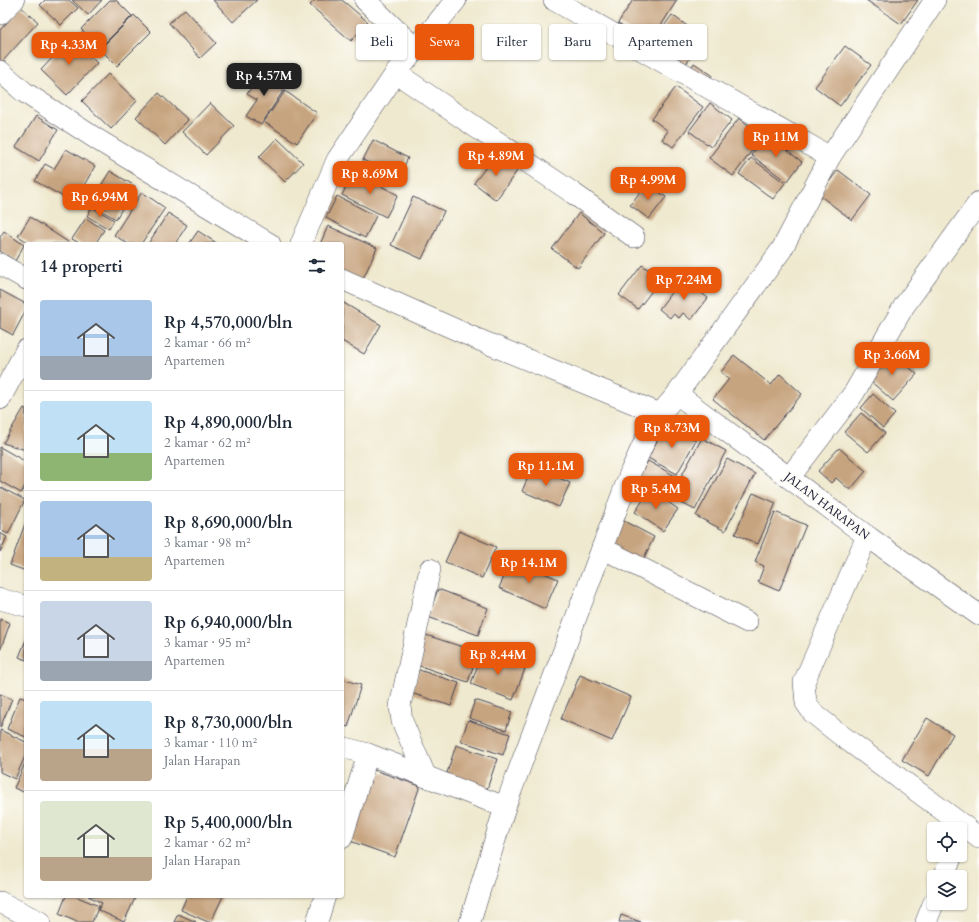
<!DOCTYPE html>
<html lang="id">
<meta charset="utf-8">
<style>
:root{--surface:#fff;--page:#f2f2f3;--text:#1f2937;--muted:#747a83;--line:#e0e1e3;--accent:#ea580c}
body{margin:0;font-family:Cardo,serif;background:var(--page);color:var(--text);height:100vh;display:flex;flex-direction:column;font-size:15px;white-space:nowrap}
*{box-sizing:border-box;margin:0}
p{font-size:13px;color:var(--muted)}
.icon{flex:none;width:22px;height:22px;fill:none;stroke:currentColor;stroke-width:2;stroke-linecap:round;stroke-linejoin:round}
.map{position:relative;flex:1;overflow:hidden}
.side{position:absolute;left:24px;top:242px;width:320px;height:656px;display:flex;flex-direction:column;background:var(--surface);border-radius:4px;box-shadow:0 1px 3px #0004}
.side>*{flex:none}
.banner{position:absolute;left:356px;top:24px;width:380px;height:36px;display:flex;gap:8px}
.controls{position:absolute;left:927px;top:822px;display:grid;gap:8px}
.controls a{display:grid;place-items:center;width:40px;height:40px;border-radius:4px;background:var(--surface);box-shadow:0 1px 3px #0004;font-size:20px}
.price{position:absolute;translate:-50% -34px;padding:0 9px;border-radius:8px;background:var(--accent);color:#fff;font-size:13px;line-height:26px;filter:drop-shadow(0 1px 2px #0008)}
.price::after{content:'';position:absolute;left:50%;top:24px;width:12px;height:9px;margin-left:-6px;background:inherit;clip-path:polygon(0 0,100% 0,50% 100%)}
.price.active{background:#222;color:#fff}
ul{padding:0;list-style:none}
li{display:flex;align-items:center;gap:12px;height:100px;padding:0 16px}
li+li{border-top:1px solid var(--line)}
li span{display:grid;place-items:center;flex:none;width:112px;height:80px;border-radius:4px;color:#555}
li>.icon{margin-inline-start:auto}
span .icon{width:48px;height:48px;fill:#fffc;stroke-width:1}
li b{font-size:17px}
h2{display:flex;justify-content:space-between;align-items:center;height:48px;padding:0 16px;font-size:17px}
.tag{padding:0 14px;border-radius:4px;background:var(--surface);box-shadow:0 1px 3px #0004;font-size:14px;line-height:36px}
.tag.active{background:var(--accent);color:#fff}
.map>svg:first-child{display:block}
</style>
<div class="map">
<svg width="979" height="922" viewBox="0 0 979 922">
<rect width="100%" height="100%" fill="#fdfcf7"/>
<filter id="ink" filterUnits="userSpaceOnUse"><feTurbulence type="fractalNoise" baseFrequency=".025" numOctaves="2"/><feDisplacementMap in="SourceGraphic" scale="8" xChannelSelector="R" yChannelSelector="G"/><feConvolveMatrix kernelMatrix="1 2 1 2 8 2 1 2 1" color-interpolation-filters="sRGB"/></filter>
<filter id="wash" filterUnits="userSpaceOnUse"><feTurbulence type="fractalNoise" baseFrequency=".012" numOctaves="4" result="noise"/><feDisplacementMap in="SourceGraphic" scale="16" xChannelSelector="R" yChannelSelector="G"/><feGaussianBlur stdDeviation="0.9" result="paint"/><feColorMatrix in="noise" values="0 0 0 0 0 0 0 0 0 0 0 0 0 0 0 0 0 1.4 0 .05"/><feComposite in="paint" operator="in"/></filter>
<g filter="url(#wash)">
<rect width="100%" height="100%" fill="#efe9cf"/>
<g id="blocks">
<g fill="#c7a480">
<polygon points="45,0 69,0 78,8 61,25 40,5"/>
<polygon points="72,0 102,0 88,15"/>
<polygon points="110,0 116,0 132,16 100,48 81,29"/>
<polygon points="213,0 257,0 233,22"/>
<polygon points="315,0 342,0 368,22 351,41 310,5"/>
<polygon points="633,0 677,0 650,43 618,23"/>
<polygon points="866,0 918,0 901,24"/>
<polygon points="21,7 38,22 2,62 0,60 0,30"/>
<polygon points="185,9 216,43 200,58 169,23"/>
<polygon points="134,15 151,32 117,66 100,49"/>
<polygon points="672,15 704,38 684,67 651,44"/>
<polygon points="71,38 97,63 67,95 41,70"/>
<polygon points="845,46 871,65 840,106 815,87"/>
<polygon points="694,63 712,75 707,83 689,71"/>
<polygon points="261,72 285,88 261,125 246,116 257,100 247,94"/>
<polygon points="108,74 137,101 111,129 82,101"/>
<polygon points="676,87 703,107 673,147 662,139 668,131 652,119"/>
<polygon points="285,91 317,113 297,143 264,122"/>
<polygon points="159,93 188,120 165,145 136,117"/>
<polygon points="210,103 234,126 206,155 182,132"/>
<polygon points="710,103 732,120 711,147 689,131"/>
<polygon points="36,116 58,130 39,161 16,147"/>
<polygon points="739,118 763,136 733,176 709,158"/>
<polygon points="766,134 802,162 787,182 751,155"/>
<polygon points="277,138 303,163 285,182 259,157"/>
<polygon points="373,140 408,158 398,178 363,160"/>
<polygon points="66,149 95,166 74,203 35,181 45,164 54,169"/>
<polygon points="496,154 517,171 496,200 474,183"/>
<polygon points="751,158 785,183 773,199 739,174"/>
<polygon points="838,170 871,195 852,220 819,195"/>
<polygon points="110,171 135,186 116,219 90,204"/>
<polygon points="354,172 398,195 386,217 342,195"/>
<polygon points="647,183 666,197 649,219 630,205"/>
<polygon points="142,192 165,208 141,244 128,244 114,235"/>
<polygon points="337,196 376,216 365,238 326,218"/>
<polygon points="413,197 444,211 422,259 391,245"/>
<polygon points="92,207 114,220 109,229 87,216"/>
<polygon points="168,213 187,225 175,244 148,244"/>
<polygon points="579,213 604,233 578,268 552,249"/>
<polygon points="30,217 71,244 31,244 18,236"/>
<polygon points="86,218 104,230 95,244 81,244 72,239"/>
<polygon points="328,226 377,248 362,281 342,272 342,244 320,244"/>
<polygon points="4,231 24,245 15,261 0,251 0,237"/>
<polygon points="198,231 218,244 189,244"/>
<polygon points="642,265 661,279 638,309 619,295"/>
<polygon points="682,278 708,298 691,320 683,313 679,318 673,314 670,318 659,309"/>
<polygon points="0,290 26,304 26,310 13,335 0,328"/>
<polygon points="342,302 381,325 364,354 342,341"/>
<polygon points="890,352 917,374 893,401 867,378"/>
<polygon points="734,355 771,385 780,374 802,394 764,440 713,399 729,379 721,372"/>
<polygon points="873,394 895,414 883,428 861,408"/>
<polygon points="24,408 26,409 26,450 3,443"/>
<polygon points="861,413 885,433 868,452 844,432"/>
<polygon points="666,424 696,440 677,474 648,458"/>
<polygon points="702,438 726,451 695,510 670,497"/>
<polygon points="0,447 26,462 26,484 21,493 0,481"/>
<polygon points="839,448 866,471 850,490 836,478 831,483 818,471"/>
<polygon points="727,459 755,474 725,531 696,516"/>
<polygon points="648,461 677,477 666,496 637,480"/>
<polygon points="533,466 570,483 559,507 522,491"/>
<polygon points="0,487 25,500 8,534 0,530"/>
<polygon points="650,490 678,509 663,531 635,512"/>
<polygon points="753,493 776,503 758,544 735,534"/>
<polygon points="775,512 806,525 779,591 758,582 764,566 755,562"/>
<polygon points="622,520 654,537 640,566 607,549"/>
<polygon points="26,521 26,571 10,565"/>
<polygon points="459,531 496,547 482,578 445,562"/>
<polygon points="0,533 7,537 0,552"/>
<polygon points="512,559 558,579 545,609 499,588"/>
<polygon points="438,589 488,608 478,635 428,617"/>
<polygon points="0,619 10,623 0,651"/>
<polygon points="423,634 478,652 468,682 414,664"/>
<polygon points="26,640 26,660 19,657"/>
<polygon points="482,653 525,669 513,700 471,684"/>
<polygon points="419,670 459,683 451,706 411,693"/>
<polygon points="580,675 631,697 612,741 561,719"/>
<polygon points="342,679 361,685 348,727 342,725"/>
<polygon points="0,694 12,699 0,728"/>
<polygon points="20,697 26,699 26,737 7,729"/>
<polygon points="475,700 512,712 506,730 469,718"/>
<polygon points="927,718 953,734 929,776 902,760"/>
<polygon points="468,720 510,734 503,755 461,741"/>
<polygon points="0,730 26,742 26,754 15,779 0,772"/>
<polygon points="456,745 497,759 487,789 446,776"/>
<polygon points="26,761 26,793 14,788"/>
<polygon points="374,770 420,786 395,857 350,841"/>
<polygon points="66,896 75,896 99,906 92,922 77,922 59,914"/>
<polygon points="88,896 136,896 124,922 98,910 102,903"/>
<polygon points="187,896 223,896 211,922 208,922 181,910"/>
<polygon points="178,914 196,922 174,922"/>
<polygon points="621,915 641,922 619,922"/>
</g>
</g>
</g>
<g filter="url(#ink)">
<use href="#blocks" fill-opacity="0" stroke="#414051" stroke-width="1"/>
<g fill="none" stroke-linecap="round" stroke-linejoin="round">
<defs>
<g id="street">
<polyline points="365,0 416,49"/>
<polyline points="554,0 830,157"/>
<polyline points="0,14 14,0"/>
<polyline points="0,71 24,92 98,140 270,244"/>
<polyline points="396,73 570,191 634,237"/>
<polyline points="301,244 337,160 396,73 456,0"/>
<polyline points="0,264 26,279"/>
<polyline points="342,279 477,339 660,414"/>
<polyline points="677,394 867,536 979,615"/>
<polyline points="0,399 26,350"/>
<polyline points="789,478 854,393 904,306 979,202"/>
<polyline points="867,536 804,682 806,703 813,713 838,733 964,826"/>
<polyline points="602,548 747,622"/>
<polyline points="0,599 26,606"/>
<polyline points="342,747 368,754"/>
<polyline points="426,777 402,721 400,706 430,569"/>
<polyline points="960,833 964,826 979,838"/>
<polyline points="342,838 368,754 505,807"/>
<polyline points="944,877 952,855"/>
<polyline points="0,902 40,922"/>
<polyline points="317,922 325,896"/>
<polyline points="470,922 505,807 631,471 647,436 660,414 677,394 782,249 830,157 935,0"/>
<polyline points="926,922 934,902"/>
</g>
</defs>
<use href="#street" stroke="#414051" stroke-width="22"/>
<use href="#street" stroke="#fff" stroke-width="21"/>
</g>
</g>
<g text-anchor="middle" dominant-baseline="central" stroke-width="4" stroke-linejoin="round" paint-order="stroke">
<g font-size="12" fill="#22223b" stroke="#fdfcf7">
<text transform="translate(827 506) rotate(37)">JALAN HARAPAN</text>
</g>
</g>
</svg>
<div class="controls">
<a><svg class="icon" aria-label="locate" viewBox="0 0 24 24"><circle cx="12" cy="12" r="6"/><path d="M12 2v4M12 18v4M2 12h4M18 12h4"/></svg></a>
<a><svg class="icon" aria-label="layers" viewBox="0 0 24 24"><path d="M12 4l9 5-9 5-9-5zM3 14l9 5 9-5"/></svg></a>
</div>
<b class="price" style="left:69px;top:66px">Rp 4.33M</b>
<b class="price active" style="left:264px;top:97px">Rp 4.57M</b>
<b class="price" style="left:776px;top:158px">Rp 11M</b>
<b class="price" style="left:496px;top:177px">Rp 4.89M</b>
<b class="price" style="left:370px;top:195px">Rp 8.69M</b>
<b class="price" style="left:648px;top:201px">Rp 4.99M</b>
<b class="price" style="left:100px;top:218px">Rp 6.94M</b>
<b class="price" style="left:684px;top:301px">Rp 7.24M</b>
<b class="price" style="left:892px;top:376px">Rp 3.66M</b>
<b class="price" style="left:672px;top:449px">Rp 8.73M</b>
<b class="price" style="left:546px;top:487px">Rp 11.1M</b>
<b class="price" style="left:656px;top:510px">Rp 5.4M</b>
<b class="price" style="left:529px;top:584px">Rp 14.1M</b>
<b class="price" style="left:498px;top:676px">Rp 8.44M</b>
<div class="banner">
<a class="tag">Beli</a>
<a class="tag active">Sewa</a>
<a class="tag">Filter</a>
<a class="tag">Baru</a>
<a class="tag">Apartemen</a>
</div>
<section class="side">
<h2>14 properti<svg class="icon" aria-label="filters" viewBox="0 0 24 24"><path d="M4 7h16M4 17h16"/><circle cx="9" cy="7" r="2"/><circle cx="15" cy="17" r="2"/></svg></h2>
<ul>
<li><span style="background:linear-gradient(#a9c7e8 70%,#9aa5b1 0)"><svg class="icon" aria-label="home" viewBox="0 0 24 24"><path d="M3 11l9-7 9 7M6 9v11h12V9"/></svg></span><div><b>Rp 4,570,000/bln</b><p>2 kamar · 66 m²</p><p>Apartemen</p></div></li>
<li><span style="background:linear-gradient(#bfe0f5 65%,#8fb573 0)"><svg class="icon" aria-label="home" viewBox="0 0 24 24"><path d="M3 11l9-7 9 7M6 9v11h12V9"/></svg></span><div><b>Rp 4,890,000/bln</b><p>2 kamar · 62 m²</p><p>Apartemen</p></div></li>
<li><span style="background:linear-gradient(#a9c7e8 70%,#c2b280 0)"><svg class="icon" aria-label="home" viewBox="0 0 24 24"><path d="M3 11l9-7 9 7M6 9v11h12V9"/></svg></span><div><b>Rp 8,690,000/bln</b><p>3 kamar · 98 m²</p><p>Apartemen</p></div></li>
<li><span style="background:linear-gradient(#c9d6e8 75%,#9aa5b1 0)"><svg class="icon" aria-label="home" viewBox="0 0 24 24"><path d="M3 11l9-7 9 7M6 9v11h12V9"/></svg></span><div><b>Rp 6,940,000/bln</b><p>3 kamar · 95 m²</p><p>Apartemen</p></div></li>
<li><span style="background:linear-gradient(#bfe0f5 60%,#b9a48a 0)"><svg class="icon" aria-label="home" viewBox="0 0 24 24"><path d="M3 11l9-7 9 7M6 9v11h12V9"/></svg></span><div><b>Rp 8,730,000/bln</b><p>3 kamar · 110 m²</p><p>Jalan Harapan</p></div></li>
<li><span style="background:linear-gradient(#dfe7d0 70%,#b9a48a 0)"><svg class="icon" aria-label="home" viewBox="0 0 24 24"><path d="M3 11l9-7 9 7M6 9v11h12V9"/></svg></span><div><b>Rp 5,400,000/bln</b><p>2 kamar · 62 m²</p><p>Jalan Harapan</p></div></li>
</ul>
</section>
</div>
